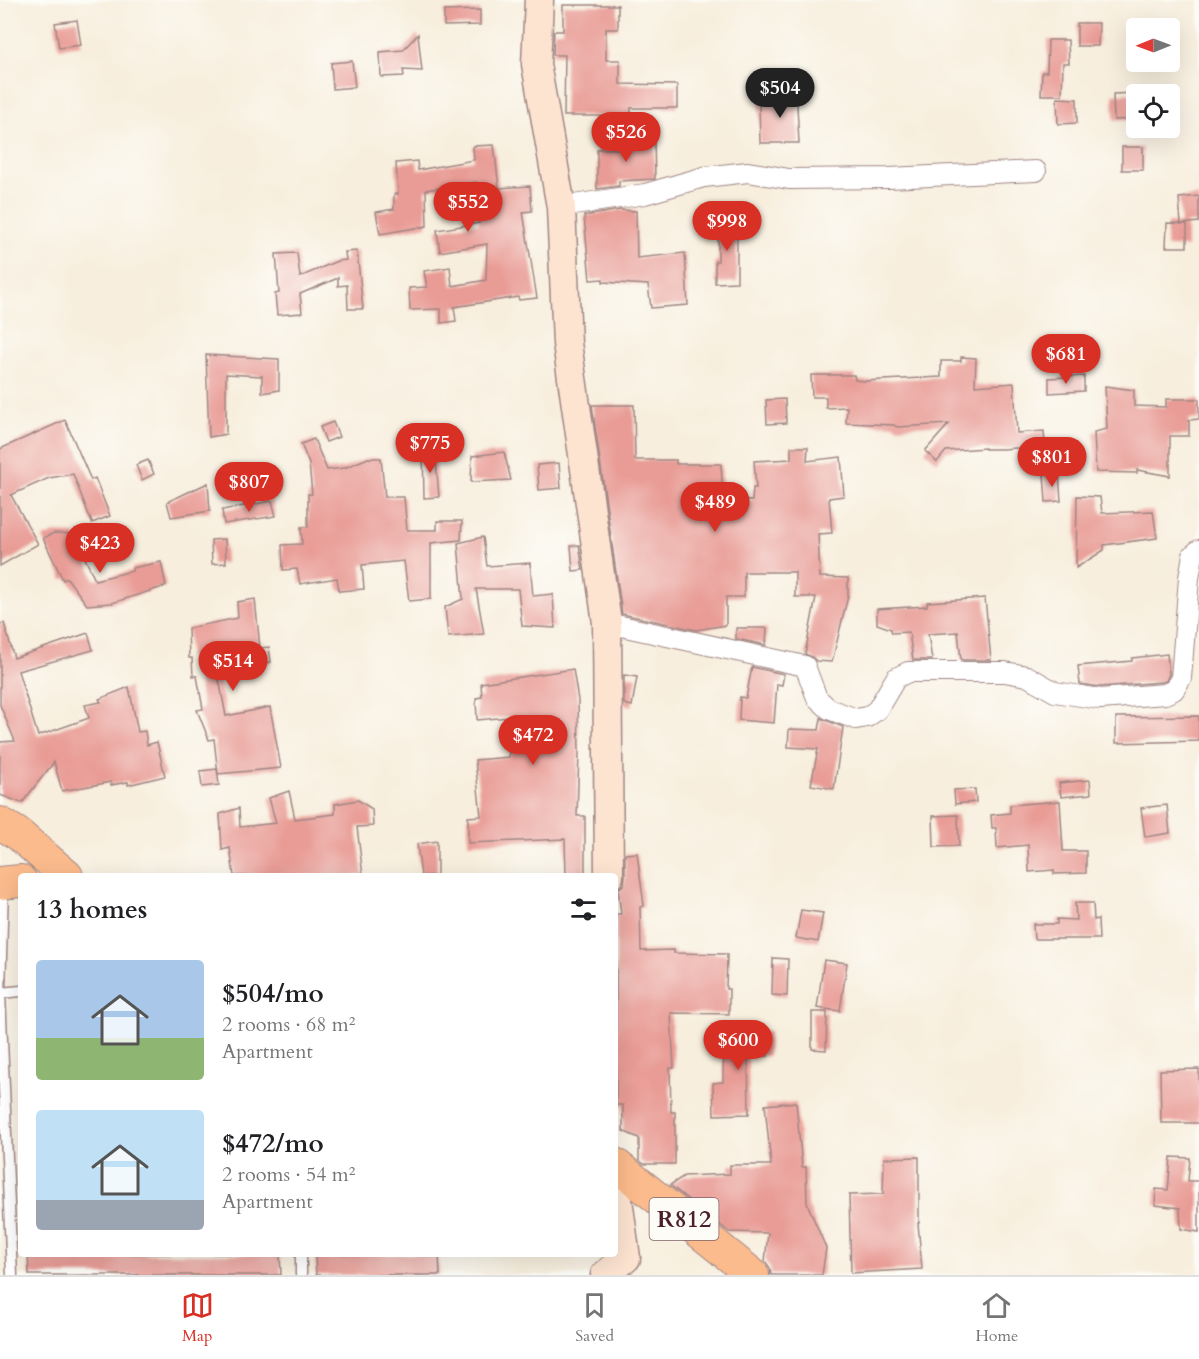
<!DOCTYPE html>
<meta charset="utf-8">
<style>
:root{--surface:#fff;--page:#f6f6f6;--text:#202124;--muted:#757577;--line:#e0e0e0;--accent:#d93025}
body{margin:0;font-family:Cardo,serif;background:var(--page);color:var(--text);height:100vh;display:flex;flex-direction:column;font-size:22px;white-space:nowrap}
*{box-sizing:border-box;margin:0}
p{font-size:20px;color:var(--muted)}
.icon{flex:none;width:33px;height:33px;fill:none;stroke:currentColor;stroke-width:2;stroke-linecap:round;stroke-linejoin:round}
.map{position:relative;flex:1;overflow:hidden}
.details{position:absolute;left:18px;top:873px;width:600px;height:384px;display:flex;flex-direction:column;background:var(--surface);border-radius:6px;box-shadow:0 6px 24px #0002}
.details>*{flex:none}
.needle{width:39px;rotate:269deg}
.fabs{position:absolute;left:1126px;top:18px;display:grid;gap:12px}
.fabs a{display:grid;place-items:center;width:54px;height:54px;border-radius:6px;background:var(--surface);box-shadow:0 6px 24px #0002;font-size:30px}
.price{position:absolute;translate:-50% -51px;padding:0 14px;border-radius:21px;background:var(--accent);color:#fff;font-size:20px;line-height:39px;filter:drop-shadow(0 2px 3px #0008)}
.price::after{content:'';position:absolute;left:50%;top:36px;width:18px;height:14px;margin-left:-9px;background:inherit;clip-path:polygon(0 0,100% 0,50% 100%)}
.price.on{background:#222;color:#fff}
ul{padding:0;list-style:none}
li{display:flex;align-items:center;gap:18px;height:150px;padding:0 18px}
li span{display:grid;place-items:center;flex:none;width:168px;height:120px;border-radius:6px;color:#555}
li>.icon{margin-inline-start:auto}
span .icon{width:72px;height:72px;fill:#fffc;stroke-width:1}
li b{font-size:26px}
h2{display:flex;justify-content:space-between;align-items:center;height:72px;padding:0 18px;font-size:26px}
.tab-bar{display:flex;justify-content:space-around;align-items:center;height:84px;border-top:2px solid var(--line);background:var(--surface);font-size:16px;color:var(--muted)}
.tab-bar a{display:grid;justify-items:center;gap:3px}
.tab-bar .on{color:var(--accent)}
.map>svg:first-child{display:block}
</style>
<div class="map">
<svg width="1199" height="1275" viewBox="0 0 1199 1275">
<rect width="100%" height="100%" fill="#fdfcf7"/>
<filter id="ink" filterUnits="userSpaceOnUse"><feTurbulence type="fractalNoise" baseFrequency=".0167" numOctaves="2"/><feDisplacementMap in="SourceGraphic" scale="12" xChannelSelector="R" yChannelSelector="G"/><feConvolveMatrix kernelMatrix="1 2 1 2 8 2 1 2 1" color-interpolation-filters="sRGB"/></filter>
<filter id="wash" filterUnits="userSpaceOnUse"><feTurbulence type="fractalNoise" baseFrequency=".008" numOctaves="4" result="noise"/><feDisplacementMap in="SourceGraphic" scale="24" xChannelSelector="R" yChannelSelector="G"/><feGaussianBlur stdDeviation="1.35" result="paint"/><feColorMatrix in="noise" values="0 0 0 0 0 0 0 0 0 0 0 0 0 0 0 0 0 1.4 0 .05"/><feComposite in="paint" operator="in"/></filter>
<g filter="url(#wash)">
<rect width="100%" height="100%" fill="#f7eedd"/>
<g id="blocks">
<g fill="#e99c96">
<polygon points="563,5 618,5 618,29 606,29 606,60 620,60 620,84 677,85 677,108 631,108 631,116 564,116 565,55 553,55 554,31 563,31"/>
<polygon points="480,10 480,25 444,26 444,11"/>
<polygon points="77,20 81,45 59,48 55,23"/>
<polygon points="1077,23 1099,23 1098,46 1077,46"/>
<polygon points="418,34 422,71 403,70 404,76 381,77 380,52 403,50"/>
<polygon points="1048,40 1068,40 1069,63 1063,63 1062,95 1041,95 1042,72 1047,72"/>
<polygon points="352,61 355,87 333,89 331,63"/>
<polygon points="779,87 796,87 799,143 760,143 759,103 779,102"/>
<polygon points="1137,93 1137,119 1114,120 1113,94"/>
<polygon points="1057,98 1077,99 1077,123 1058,124"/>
<polygon points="654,139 655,179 619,181 619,186 597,189 597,149 619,149 619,140"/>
<polygon points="494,145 499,188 530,186 532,211 523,212 537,298 519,300 518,297 454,307 456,321 441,323 441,309 410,310 409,288 427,287 424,271 450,267 452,286 486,280 487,244 440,252 437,230 479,223 476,182 426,190 427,226 380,234 376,212 394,209 394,194 398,194 396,163 417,161 418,170 474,160 473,146"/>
<rect x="1122" y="147" width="21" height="23"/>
<polygon points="1199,196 1199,222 1181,224 1179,198"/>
<polygon points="620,210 636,211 637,258 685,253 688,305 651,308 648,285 603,282 603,279 590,280 584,216"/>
<polygon points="718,221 742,223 739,238 737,238 737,282 715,283 715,261 718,261"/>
<polygon points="1167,223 1187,224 1187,247 1166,247"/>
<polygon points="357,251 363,309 348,309 347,285 338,286 338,278 300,294 302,313 277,315 275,294 279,293 276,254 297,253 300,277 337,261 346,260 345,252"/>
<polygon points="206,355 279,359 279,390 262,393 262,376 226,374 226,434 209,437"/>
<polygon points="961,357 976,358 975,386 1014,383 1017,433 1044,431 1046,459 1031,460 1030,447 1003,449 985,449 985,448 946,451 937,462 925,451 949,424 897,427 894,425 846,423 847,407 826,408 826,397 812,397 811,375 854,375 855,380 864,381 941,377 941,361 961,361"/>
<polygon points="1084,376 1084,391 1049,393 1049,378"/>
<polygon points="1105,386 1134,390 1134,406 1166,407 1166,399 1199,399 1199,419 1189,420 1189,436 1170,436 1170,476 1137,470 1137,473 1096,472 1094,432 1107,429"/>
<polygon points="785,399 786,423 767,424 766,400"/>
<polygon points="592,405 634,405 635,460 676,460 676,464 721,464 723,500 752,501 753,488 756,488 754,461 791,459 791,447 808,447 807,461 841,457 844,496 829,498 832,533 818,534 820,577 848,578 848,596 832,662 816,661 812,657 805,654 816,597 795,597 795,572 744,572 744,597 726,597 726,625 696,630 622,614"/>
<polygon points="65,420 91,480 95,478 110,516 92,523 73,474 49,478 11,495 38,544 0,566 0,449"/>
<polygon points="333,422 339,437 326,442 320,427"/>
<polygon points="314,439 327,470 344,468 368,458 381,458 385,497 404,497 407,530 437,530 437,521 462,521 461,540 431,543 431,599 409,601 404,561 362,565 364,589 339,591 337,578 300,584 297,569 283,570 282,545 302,544 301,527 308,527 308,494 312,494 309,464 301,444"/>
<polygon points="423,449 435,449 439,497 424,498"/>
<polygon points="504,452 511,480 471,482 472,456"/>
<polygon points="148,460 154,474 142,480 136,465"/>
<polygon points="559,463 561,488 539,490 537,465"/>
<polygon points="1059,473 1061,501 1046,502 1044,474"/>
<polygon points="208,483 210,511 171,517 167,502"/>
<polygon points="1077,496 1100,497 1102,513 1153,511 1157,538 1104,545 1104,550 1076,568"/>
<polygon points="272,501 276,516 224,524 222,510"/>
<polygon points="54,533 74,534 95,580 132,571 132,568 161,562 166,586 112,603 87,605 67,578 63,580 43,538"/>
<polygon points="483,537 487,566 530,563 533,596 553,594 555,628 522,626 518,589 476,589 484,634 448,637 445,607 463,599 458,543"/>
<polygon points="225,539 226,563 212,564 211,540"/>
<polygon points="579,545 583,570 573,571 571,546"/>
<polygon points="985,598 991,660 961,660 958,632 928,634 932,660 913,660 909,632 892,633 891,629 877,624 877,609 927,606 927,602"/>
<polygon points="255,599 260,648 269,647 271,662 230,668 230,672 218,674 226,716 270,707 281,768 218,774 214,739 209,740 197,710 203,709 197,676 193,676 192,658 189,658 188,628 238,618 237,602"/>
<polygon points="4,623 14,658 88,633 93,650 18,671 38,736 89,718 85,705 101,702 99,699 129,687 138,732 145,731 147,745 157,742 165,776 128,785 128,782 111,785 111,782 62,791 54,762 22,803 0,795 0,742 15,741 0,705 0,624"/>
<polygon points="736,628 767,628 766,645 736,639"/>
<polygon points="1167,654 1169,674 1166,681 1162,682 1100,687 1080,684 1078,666 1132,661 1132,658"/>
<polygon points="752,667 784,674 782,685 777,684 774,723 739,720 740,697 746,698"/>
<polygon points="573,669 578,700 579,753 577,816 585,816 585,876 566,876 565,839 468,843 468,817 481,816 475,760 509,757 509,717 477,720 476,698 482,697 481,683"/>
<polygon points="624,675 637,677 632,706 624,704"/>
<polygon points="1199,716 1199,741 1116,743 1116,717"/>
<polygon points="821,718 843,727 834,789 811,785 818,749 788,747 789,729 819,730"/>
<polygon points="217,769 219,785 202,787 200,771"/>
<polygon points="1090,780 1091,794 1061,797 1059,783"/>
<polygon points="975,789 976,802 955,804 954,790"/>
<polygon points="289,791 295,819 335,814 335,804 358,800 372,809 373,826 357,827 363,876 234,876 230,848 222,850 220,814 239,808 240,827 276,823 269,798"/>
<polygon points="1060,801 1063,851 1086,851 1086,873 1054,874 1054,870 1029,872 1028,845 997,848 996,828 992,828 991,815 1010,813 1010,805"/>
<polygon points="1167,805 1170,833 1145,837 1141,808"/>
<polygon points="958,815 959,846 934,847 933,816"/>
<polygon points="437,841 437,876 421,876 417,844"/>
<polygon points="637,853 644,906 640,907 641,951 674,950 674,953 727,954 726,989 729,989 729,1014 671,1013 674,1068 670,1068 671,1112 675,1112 675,1164 644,1164 639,1160 639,1138 623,1131 623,1105 616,1105 616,914 621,914 618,889 624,884 625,876 625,854"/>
<polygon points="1075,903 1093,903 1094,920 1098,919 1099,939 1034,939 1033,924 1057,924 1057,919 1076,920"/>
<polygon points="801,910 823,913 818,942 796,938"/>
<polygon points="773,958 788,959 787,996 772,995"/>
<polygon points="824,960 847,963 840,1011 817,1008"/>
<polygon points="812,1012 827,1012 826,1050 812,1049"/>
<polygon points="724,1031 769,1032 768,1056 748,1056 749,1114 714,1115 713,1083 723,1082"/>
<polygon points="1199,1069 1199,1123 1161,1123 1160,1070"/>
<polygon points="796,1102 802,1167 806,1167 807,1203 826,1248 822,1275 771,1275 770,1268 765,1261 768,1233 729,1232 670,1185 684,1176 730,1174 730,1165 771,1165 765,1105"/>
<polygon points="919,1157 919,1223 918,1223 922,1269 851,1273 849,1195 883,1194 884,1158"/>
<polygon points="1171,1157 1190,1158 1188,1181 1199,1181 1199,1232 1181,1229 1180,1208 1155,1205 1156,1189 1168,1190"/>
<polygon points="28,1254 280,1254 281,1275 29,1275"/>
<polygon points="315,1254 439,1254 440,1275 316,1275"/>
</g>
</g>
</g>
<g filter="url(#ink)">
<use href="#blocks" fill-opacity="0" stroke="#a08684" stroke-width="1.5"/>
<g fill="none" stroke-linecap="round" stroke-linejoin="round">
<defs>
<g id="lane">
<polyline points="3,886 0,993 12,1275"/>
<polyline points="0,993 21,991"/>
<polyline points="301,1254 301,1275"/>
</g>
<g id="street">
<polyline points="561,207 645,194 704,177 748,172 789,179 889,178 1036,171"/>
<polyline points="607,623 805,666 817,698 829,709 856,719 867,717 877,710 896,678 908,672 1005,672 1027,676 1055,692 1100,699 1165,694 1174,690 1181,678 1189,578 1193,555 1199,550"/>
</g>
<g id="secondary">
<polyline points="539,0 536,64 561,207 567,343 607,623 609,876"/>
<polyline points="605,1275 626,1258 615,1178"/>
</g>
<g id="primary">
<polyline points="0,823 18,834 67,876"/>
<polyline points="0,883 21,881"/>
<polyline points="615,1164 753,1275"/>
</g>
</defs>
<use href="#lane" stroke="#a08684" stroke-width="13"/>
<use href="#street" stroke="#a08684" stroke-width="22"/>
<use href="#secondary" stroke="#a08684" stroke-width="31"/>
<use href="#primary" stroke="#a08684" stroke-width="34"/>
<use href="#lane" stroke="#fff" stroke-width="10"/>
<use href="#street" stroke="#fff" stroke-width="20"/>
<use href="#secondary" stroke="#fde4d1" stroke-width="28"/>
<use href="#primary" stroke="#fbbb8c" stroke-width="32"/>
</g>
</g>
<g text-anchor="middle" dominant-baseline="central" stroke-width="4.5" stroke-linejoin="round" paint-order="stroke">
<rect fill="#fdfcf7" stroke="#806168" stroke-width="1.5" x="649.5" y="1198" width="69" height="42" rx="4.5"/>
<g font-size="24" font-weight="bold" fill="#4a1f2b">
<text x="684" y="1219">R812</text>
</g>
</g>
</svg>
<div class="fabs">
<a><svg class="needle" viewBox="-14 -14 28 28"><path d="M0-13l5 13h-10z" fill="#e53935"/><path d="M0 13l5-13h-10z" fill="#757577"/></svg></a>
<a><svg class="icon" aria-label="locate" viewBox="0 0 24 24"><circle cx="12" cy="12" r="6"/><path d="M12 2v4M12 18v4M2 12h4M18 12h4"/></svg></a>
</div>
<b class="price on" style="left:780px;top:119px">$504</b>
<b class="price" style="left:626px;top:163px">$526</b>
<b class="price" style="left:468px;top:233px">$552</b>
<b class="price" style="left:727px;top:252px">$998</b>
<b class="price" style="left:1066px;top:385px">$681</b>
<b class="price" style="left:430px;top:474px">$775</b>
<b class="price" style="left:1052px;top:488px">$801</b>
<b class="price" style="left:249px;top:513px">$807</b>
<b class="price" style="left:715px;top:533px">$489</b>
<b class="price" style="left:100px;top:574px">$423</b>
<b class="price" style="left:233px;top:692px">$514</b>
<b class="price" style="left:533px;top:766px">$472</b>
<b class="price" style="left:738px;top:1071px">$600</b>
<section class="details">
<h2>13 homes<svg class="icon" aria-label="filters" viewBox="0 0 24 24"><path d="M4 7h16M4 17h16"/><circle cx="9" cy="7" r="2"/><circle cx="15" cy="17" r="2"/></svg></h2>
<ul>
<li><span style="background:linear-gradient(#a9c7e8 65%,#8fb573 0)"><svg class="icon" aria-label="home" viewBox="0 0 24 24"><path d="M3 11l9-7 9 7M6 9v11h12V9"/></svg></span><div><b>$504/mo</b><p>2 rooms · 68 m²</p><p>Apartment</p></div></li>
<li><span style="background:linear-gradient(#bfe0f5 75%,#9aa5b1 0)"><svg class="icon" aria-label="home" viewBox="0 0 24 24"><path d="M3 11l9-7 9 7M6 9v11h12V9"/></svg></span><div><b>$472/mo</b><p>2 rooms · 54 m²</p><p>Apartment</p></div></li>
</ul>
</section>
</div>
<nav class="tab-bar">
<a class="on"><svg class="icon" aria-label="map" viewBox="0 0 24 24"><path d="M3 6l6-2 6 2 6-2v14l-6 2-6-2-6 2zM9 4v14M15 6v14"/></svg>Map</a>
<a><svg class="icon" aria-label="saved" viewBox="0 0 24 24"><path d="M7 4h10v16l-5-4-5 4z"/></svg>Saved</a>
<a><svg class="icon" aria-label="home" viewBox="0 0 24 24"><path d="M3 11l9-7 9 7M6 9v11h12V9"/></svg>Home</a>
</nav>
